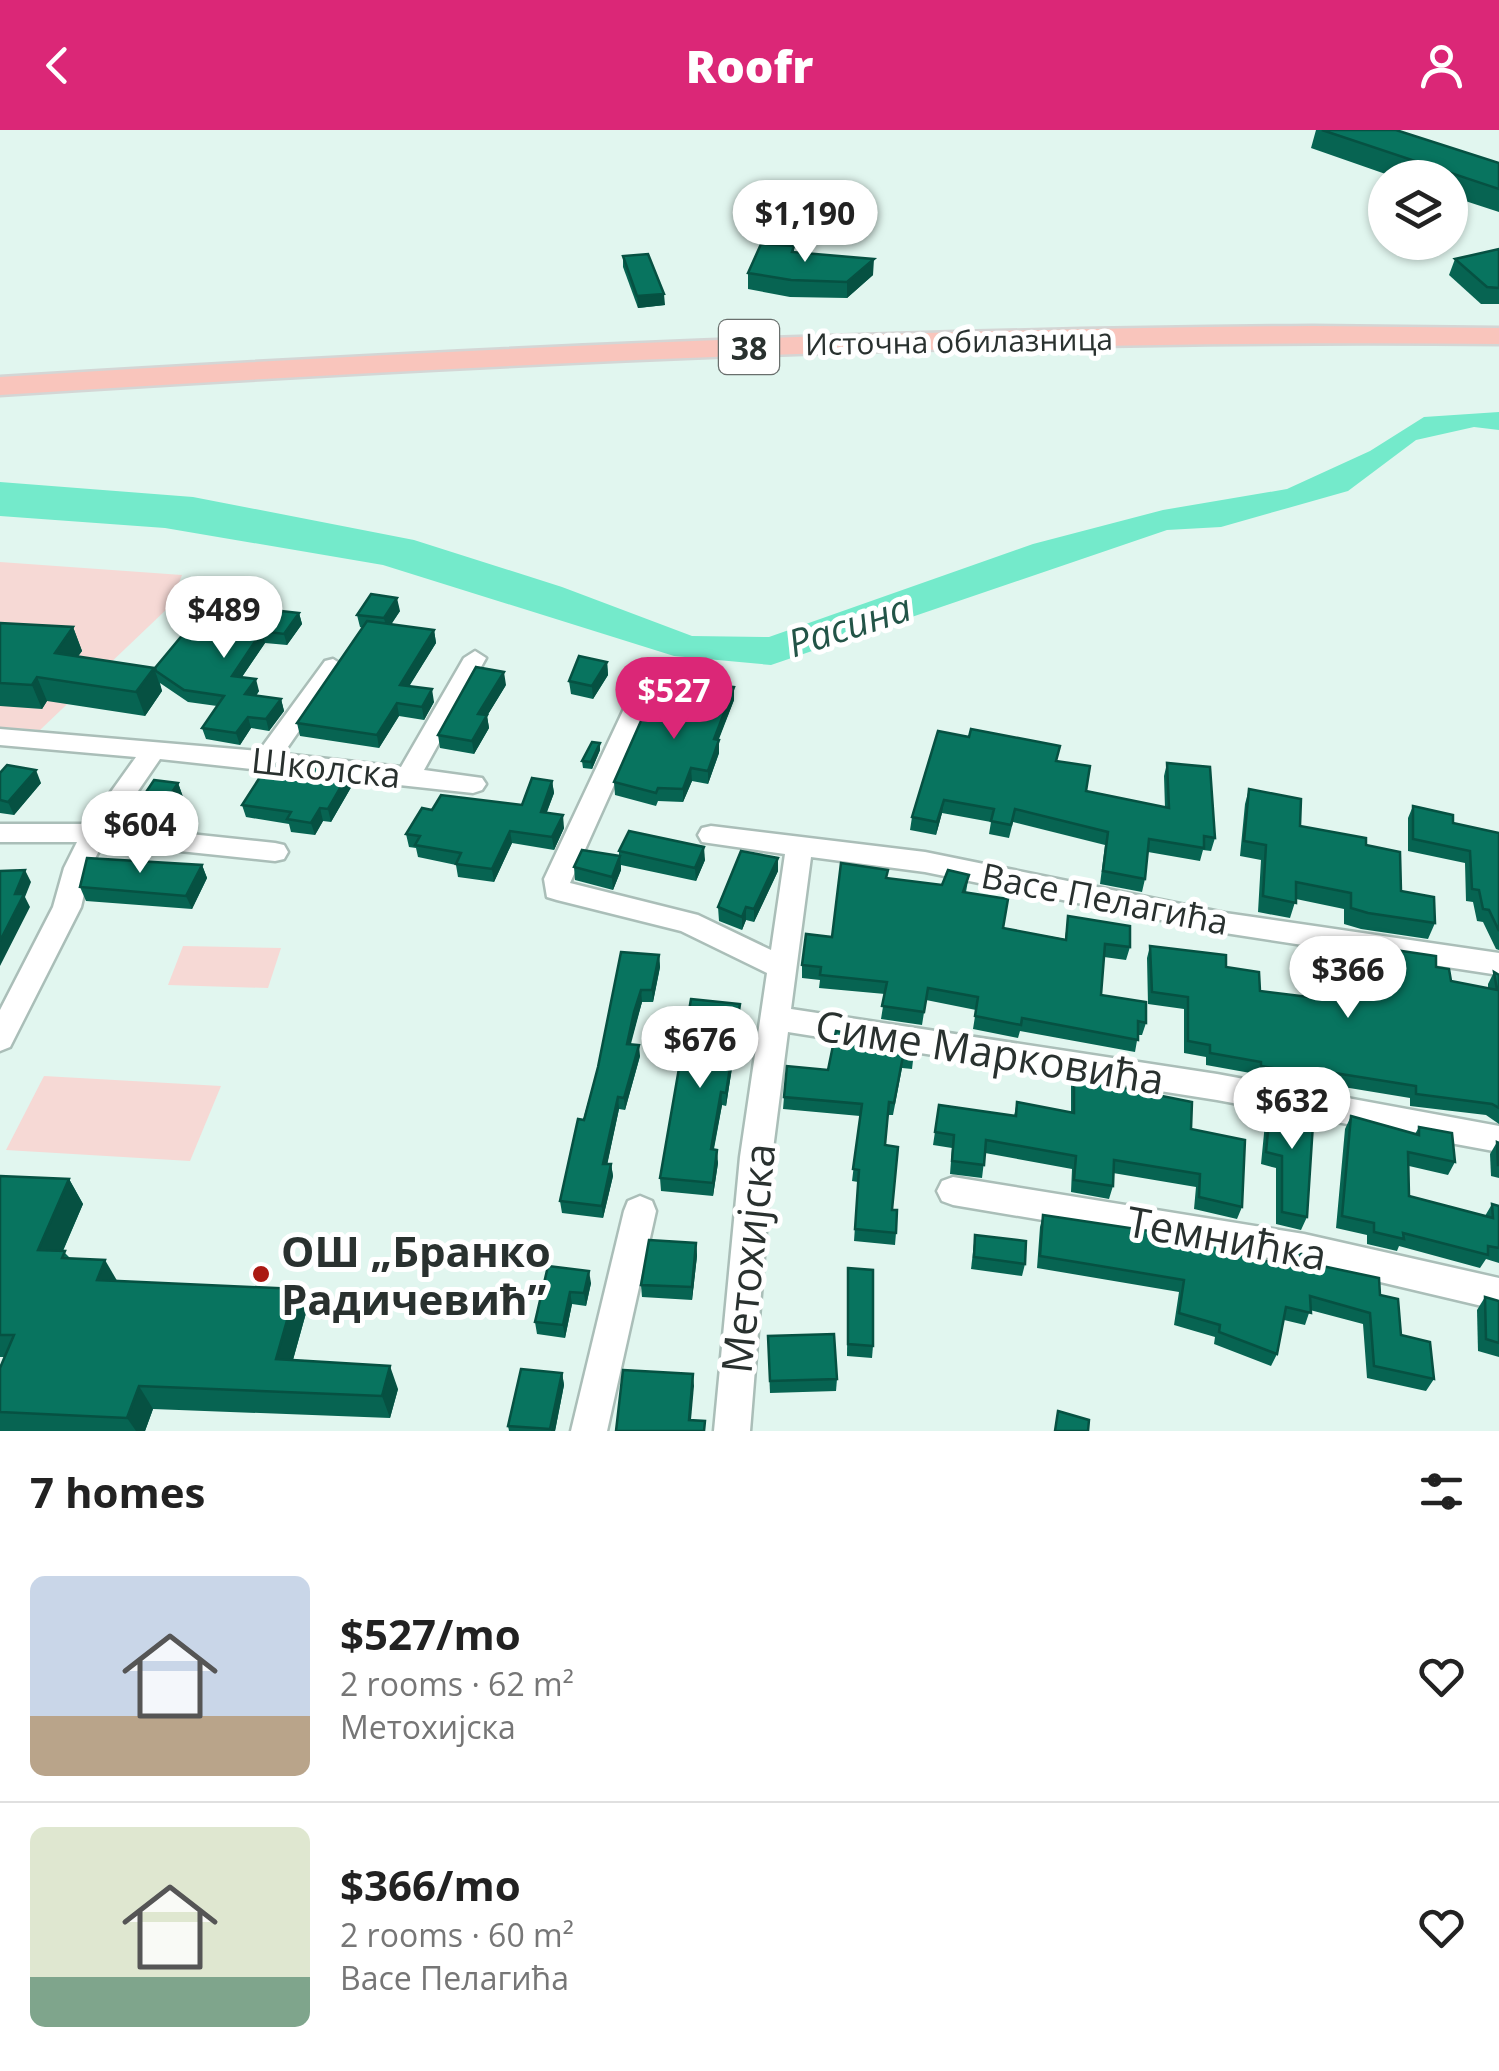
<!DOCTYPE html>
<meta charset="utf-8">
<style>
:root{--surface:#fff;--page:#f6f6f6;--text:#222;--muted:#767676;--line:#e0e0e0;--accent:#db2777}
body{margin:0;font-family:"Open Sans",sans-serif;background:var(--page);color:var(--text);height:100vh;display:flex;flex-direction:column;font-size:38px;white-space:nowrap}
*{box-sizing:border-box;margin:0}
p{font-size:32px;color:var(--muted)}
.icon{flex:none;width:55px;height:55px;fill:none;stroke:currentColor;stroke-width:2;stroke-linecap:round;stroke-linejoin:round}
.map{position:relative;height:1301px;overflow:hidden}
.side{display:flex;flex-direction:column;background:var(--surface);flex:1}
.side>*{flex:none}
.buttons{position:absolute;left:1368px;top:30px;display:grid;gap:20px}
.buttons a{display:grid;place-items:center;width:100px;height:100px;border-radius:50%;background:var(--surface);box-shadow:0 2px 8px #0004;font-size:50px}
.price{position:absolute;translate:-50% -85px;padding:0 22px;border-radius:35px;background:#fff;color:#222;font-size:32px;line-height:65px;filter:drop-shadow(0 2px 5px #0008)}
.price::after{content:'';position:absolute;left:50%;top:60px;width:30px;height:22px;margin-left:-15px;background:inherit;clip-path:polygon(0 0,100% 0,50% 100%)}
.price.selected{background:var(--accent);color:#fff}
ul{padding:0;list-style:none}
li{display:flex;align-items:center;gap:30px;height:250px;padding:0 30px}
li+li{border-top:2px solid var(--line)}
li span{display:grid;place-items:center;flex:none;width:280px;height:200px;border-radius:15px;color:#555}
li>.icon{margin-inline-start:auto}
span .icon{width:120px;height:120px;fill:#fffc;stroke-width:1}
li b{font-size:42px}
h2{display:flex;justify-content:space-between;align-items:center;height:120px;padding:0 30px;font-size:42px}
header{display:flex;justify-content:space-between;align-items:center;height:130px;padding:0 30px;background:var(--accent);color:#fff;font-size:45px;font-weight:800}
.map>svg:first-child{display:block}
</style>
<header><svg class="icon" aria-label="back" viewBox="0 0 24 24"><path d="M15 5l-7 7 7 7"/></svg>Roofr<svg class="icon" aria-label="person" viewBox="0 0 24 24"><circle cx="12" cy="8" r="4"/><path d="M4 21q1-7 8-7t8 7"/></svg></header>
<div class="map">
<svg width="1499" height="1301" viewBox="0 0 1499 1301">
<rect width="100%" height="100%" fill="#e1f6ef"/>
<g fill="#f6d9d5">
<polygon points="0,432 182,445 170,476 40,600 0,597"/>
<polygon points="183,816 281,818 268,858 168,855"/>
<polygon points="44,946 221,956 190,1031 6,1020"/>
</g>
<polygon fill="#74eacb" points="1499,282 1499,300 1474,297 1416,310 1348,361 1221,397 1167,400 771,535 674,526 383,435 165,398 0,386 0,352 193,367 414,410 562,457 692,506 769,507 1033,414 1163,380 1287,359 1370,321 1424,287"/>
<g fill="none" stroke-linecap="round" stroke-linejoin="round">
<defs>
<g id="minor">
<polygon points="475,521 486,528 424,640 482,648 486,654 482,660 473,663 160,629 114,696 275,713 284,715 288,722 284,729 275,731 103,713 90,738 81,777 10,917 0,921 0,880 53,777 64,738 77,712 0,712 0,694 88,694 136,627 0,615 0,599 259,621 325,531 333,529 344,536 283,624 401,637 464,528"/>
<polygon points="642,558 654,566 570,753 698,785 771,820 785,724 702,712 698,705 702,698 711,696 925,722 1225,783 1499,823 1499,845 1225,803 925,742 811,727 791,879 1217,944 1499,996 1499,1022 1217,970 788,902 772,1027 750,1301 714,1301 740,1027 767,843 681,801 557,770 547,767 544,749 630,566"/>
<polygon points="953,1047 1304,1104 1499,1148 1499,1180 1304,1134 953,1075 942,1071 937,1061 942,1051"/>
<polygon points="640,1066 652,1071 656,1081 607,1301 571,1301 624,1081 628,1071"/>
</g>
<path id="primary" d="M1312,196L1499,198V214C998,209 500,233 0,265V247C437,220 874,199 1312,196Z"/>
</defs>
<use href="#minor" stroke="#aabeb8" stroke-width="5"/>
<use href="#primary" stroke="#d4d6d5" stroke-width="5"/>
<use href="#minor" fill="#fff" fill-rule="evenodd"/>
<use href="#primary" fill="#f9c5bc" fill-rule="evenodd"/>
</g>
<g fill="#076452">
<polygon points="1316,0 1396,0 1499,33 1499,82 1450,66 1450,48 1397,48 1311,18"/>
<polygon points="794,116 794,122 873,145 847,168 790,167 748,159 748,143"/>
<polygon points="1499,119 1499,174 1481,174 1449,145 1455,129"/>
<polygon points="623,126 665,175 638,178 623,137"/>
<polygon points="400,481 391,494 434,500 436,513 409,556 434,572 424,590 399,586 379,618 300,606 297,593 362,498 360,497 357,485"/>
<polygon points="299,483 302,494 287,515 265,513 242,547 259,561 256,566 281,569 284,581 269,601 251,598 240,615 206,609 202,598 217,576 188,572 160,553 162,561 145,586 47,571 42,579 0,576 0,493 73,497 82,521 78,526 154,538"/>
<polygon points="607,532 608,545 593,569 571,564 569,551"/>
<polygon points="506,555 487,586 489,598 474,624 440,618 438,605"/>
<polygon points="734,557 734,570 718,610 719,623 708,654 692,651 683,672 658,671 656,676 615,665 614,652 698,578"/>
<polygon points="938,601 1057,631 1086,661 1165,678 1164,646 1167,633 1215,708 1211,721 1203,720 1200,731 1148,722 1145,749 1142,762 1100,754 1105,715 1013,692 1009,708 989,704 991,692 942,683 936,705 910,700 912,687"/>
<polygon points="600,613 600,620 592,639 583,638 582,631"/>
<polygon points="0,643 41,653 14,685 0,683"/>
<polygon points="552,651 554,663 547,682 564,698 554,720 512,713 494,752 458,747 456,735 418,727 416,718 409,717 406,704 432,680 522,675"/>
<polygon points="178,653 183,667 163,697 138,695 133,682"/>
<polygon points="353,654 331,692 323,691 315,705 291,702 289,694 246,687 242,675"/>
<polygon points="1249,659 1300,696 1366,715 1401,761 1435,793 1428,809 1361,799 1344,794 1344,779 1296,769 1290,788 1258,782 1261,730 1240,726 1245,674"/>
<polygon points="1413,676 1453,693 1499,703 1499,820 1496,819 1483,792 1477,791 1473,772 1466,771 1465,733 1408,721 1408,688"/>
<polygon points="619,721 705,730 696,751 621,735 621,740 613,760 575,750 574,737 619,726"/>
<polygon points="778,728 778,741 754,792 746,790 742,800 719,791 718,777"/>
<polygon points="202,735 207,748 192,779 86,771 80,757"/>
<polygon points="969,745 966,762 1003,798 1065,809 1068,786 1130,817 1126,830 1104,827 1101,865 1146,893 1142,905 1138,905 1135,922 1020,901 1018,908 973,899 976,880 926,870 922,895 881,889 885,864 819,858 820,850 802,848 802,835 832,807 886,748 942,755"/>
<polygon points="1150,816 1226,837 1260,861 1311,867 1310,854 1314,842 1353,848 1353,836 1358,824 1364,826 1368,816 1436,837 1451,851 1488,859 1488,854 1494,842 1499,845 1499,994 1486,985 1410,976 1410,968 1313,952 1311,957 1256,947 1256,944 1206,935 1206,927 1184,923 1184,879 1148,874 1147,828"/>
<polygon points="659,825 660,837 653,872 642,872 630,914 640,926 625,980 619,979 607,1034 611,1034 613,1046 603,1088 562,1083 560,1071 598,937"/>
<polygon points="740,887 726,976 722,975 714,1019 718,1033 713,1066 661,1061 660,1048"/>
<polygon points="915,914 912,939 902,938 893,985 888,985 885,1015 896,1103 895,1115 854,1111 858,1052 852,1051 860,986 783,979 784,967 828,940"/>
<polygon points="1074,938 1191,999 1242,1077 1237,1089 1194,1079 1196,1057 1113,1043 1113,1056 1109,1069 1071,1062 1072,1039 985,1023 982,1048 950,1044 952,1018 933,1015 939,975 1014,986 1017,972 1071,982 1071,951"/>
<polygon points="1271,970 1307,1087 1301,1100 1276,1094 1276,1038 1261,1034 1266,983"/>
<polygon points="1351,986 1415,1004 1419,997 1455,1032 1448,1045 1409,1036 1409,1066 1485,1086 1492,1074 1499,1076 1499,1133 1486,1129 1480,1138 1399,1116 1397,1121 1367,1114 1367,1105 1336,1098 1345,999"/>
<polygon points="1497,1012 1499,1013 1499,1048 1491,1046 1490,1024"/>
<polygon points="0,1046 69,1049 83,1074 63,1121 70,1128 117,1151 306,1183 293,1230 398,1259 390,1288 153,1279 145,1301 0,1301 0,1238 5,1227 0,1227"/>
<polygon points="1043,1085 1278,1133 1284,1121 1380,1165 1401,1205 1434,1249 1426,1261 1367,1248 1363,1194 1310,1180 1305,1195 1284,1190 1277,1224 1271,1236 1214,1214 1215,1207 1174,1195 1179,1162 1037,1138 1040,1097"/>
<polygon points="975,1105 1025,1134 1022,1146 971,1139"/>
<polygon points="696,1113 697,1126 692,1170 642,1167 641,1155"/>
<polygon points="548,1136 591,1153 586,1176 572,1174 565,1208 537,1204 535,1192"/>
<polygon points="848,1138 873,1216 872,1228 847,1226"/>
<polygon points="1485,1167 1499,1171 1499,1227 1478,1221 1477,1180"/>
<polygon points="768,1218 837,1249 836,1261 770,1263"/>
<polygon points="562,1243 564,1255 555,1301 509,1301 508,1296"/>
</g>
<g fill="#065142">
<polygon points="874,129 873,145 847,168 847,152"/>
<polygon points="664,164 665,175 638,178 637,166"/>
<polygon points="397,468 400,481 387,501 384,488"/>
<polygon points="299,483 302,494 287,515 284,504"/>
<polygon points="73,497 82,521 64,546 55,523"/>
<polygon points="434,500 436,513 402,568 400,555"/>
<polygon points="262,501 265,513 235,557 232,546"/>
<polygon points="607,532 608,545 593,569 592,556"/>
<polygon points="154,538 162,561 145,586 136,562"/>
<polygon points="504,542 506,555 487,586 489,598 474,624 472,611 478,584"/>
<polygon points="37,547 47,571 42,579 32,555"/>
<polygon points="256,549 259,561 249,575 245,564"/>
<polygon points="734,557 734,570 714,622 714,609"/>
<polygon points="432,559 434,572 424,590 422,577"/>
<polygon points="281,569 284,581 269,601 266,589"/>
<polygon points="397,573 399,586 379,618 377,605"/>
<polygon points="248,587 251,598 240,615 236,603"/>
<polygon points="719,610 719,623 708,654 708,641"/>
<polygon points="600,613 600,620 592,639 591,632"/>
<polygon points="691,638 692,651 683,672 683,659"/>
<polygon points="36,640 41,653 14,685 8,672"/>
<polygon points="350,641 353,654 331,692 328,679"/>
<polygon points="552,651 554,663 542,694 541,682"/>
<polygon points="178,653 183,667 163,697 158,684"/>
<polygon points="944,670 942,683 936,705 937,692"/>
<polygon points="320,678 323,691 315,705 311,693"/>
<polygon points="563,685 564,698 554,720 552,707"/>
<polygon points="510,701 512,713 494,752 492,739"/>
<polygon points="704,717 705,730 696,751 695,738"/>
<polygon points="620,726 621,740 613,760 612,747"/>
<polygon points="778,728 778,741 754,792 754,779"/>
<polygon points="202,735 207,748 192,779 186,766"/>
<polygon points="25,740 31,752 25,767 30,777 0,836 0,811 15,764"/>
<polygon points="746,777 746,790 742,800 742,787"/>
<polygon points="659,825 660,837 653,872 652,860"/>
<polygon points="641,860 642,872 628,925 627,914"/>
<polygon points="740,874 740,887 726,976 726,963"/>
<polygon points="639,915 640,926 625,980 624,968"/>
<polygon points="721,962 722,975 711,1032 711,1019"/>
<polygon points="618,967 619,979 605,1045 603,1034"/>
<polygon points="717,1020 718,1033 713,1066 713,1053"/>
<polygon points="611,1034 613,1046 603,1088 602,1076"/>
<polygon points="69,1049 83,1074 53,1143 38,1120"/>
<polygon points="696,1113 697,1126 692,1170 692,1157"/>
<polygon points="105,1130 119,1154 97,1150"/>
<polygon points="589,1141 591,1153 586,1176 584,1163"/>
<polygon points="296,1159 306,1183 287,1251 276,1229"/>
<polygon points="570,1162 572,1174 565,1208 563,1195"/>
<polygon points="390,1236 398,1259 390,1288 382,1266"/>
<polygon points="562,1243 564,1255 555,1301 551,1301"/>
<polygon points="693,1244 694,1256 690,1301 689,1290"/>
<polygon points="139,1256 153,1279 145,1301 136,1301 127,1288"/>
</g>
<g fill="#08745f" stroke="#065142" stroke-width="2.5">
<polygon points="1322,0 1396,0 1499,33 1499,59"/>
<polygon points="761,114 794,116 792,122 874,129 847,152 791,150 748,143"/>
<polygon points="1499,119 1499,158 1487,157 1455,129"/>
<polygon points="648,124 664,164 637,166 623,126"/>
<polygon points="371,464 397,468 384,488 357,485"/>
<polygon points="209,473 299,483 284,504 262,501 232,546 256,549 245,564 281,569 266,589 248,587 236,603 202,598 224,566 184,560 156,541 155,538"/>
<polygon points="367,491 434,500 400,555 432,559 422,577 397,573 377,605 297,593"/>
<polygon points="0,493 73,497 55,523 154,538 136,562 37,547 32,555 0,553"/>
<polygon points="579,526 607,532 592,556 569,551"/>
<polygon points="476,537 504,542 478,584 487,585 472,611 438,605"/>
<polygon points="705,554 734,557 714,609 719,610 708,641 691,638 683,659 658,658 656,663 614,652 648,575 655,576 657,571 698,578"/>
<polygon points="971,599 1060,616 1056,631 1090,636 1086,661 1169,678 1167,633 1210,637 1215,708 1204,706 1204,718 1149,709 1145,749 1103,741 1108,702 1015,679 1011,695 991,691 994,679 944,670 937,692 912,687 938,601 969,607"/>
<polygon points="592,612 600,613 591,632 582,631"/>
<polygon points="269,633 350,641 328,679 320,678 311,693 287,689 291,682 242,675"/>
<polygon points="7,635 36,640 8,672 0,670 0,643"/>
<polygon points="532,648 552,651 541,682 563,685 552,707 510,701 492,739 456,734 461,723 415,715 420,706 406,704 422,678 432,680 441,665 522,675"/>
<polygon points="154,650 178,653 158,684 133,682"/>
<polygon points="1249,659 1301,669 1300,696 1366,708 1366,715 1400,722 1401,761 1434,767 1435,793 1368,783 1351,778 1351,763 1296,752 1296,773 1263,766 1266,715 1244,711"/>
<polygon points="1413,676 1453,685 1453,693 1499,703 1499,801 1489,780 1483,779 1479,760 1472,759 1470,721 1413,709"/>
<polygon points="629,701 704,717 695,738 619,721"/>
<polygon points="582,720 620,726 612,747 574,737"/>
<polygon points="741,721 778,728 754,779 746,777 742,787 718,777"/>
<polygon points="87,728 202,735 186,766 80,757"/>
<polygon points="841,733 888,740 886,748 942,755 948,740 969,745 963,762 1008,769 1003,798 1066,810 1068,786 1130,796 1130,817 1105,814 1101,865 1146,872 1146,893 1138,891 1138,910 1022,888 1021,895 975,886 978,867 928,858 924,882 882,876 887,852 820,845 821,837 802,835 806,804 832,807"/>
<polygon points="25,740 15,764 24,764 0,811 0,741"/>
<polygon points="1150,816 1226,825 1226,837 1259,842 1260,861 1317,868 1314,842 1359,848 1358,824 1368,826 1368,816 1436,826 1436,837 1449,839 1451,851 1497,860 1494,842 1499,845 1499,978 1492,974 1416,964 1416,956 1316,940 1316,946 1261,936 1261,932 1210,923 1210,915 1188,911 1188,867 1152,862"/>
<polygon points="621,822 659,825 652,860 641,860 634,882 627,914 639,915 624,968 618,967 603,1034 611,1034 602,1076 560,1071 578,989 584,990 598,937"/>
<polygon points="691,869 740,874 726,963 721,962 711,1019 717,1020 713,1053 660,1048"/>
<polygon points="836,901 915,914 914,927 903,926 894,973 889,972 885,1015 898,1017 892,1080 897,1080 896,1103 855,1099 859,1040 853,1039 862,974 784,967 787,936 828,940"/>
<polygon points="1074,938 1112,944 1112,956 1192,972 1191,999 1245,1010 1242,1077 1199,1067 1200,1044 1114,1030 1113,1056 1074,1050 1076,1026 986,1010 984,1035 952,1031 954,1005 935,1002 939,975 1016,986 1017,972 1074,983"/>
<polygon points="1271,970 1314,978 1307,1087 1282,1082 1282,1026 1266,1022"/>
<polygon points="1351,986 1419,1005 1419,997 1452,1003 1455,1032 1408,1022 1409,1066 1493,1088 1492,1074 1499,1076 1499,1118 1488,1116 1488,1125 1403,1103 1404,1109 1374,1102 1374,1093 1342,1086"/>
<polygon points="1497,1012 1499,1013 1499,1035 1498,1035"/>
<polygon points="0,1046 69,1049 38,1120 65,1121 62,1128 105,1130 97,1150 296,1159 276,1229 390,1236 382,1266 139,1256 127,1288 0,1282 0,1238 14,1205 0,1205"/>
<polygon points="1043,1085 1243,1115 1243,1126 1284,1135 1284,1121 1308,1125 1308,1133 1379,1148 1380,1165 1398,1169 1401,1205 1430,1212 1434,1249 1374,1236 1370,1183 1310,1166 1311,1183 1286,1177 1277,1224 1219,1202 1220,1195 1179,1183 1184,1150 1040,1126"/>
<polygon points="975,1105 1026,1111 1025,1134 974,1127"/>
<polygon points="649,1110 696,1113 692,1157 641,1155"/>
<polygon points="548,1136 589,1141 584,1163 570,1162 563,1195 535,1192"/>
<polygon points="848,1138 873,1140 873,1216 848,1214"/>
<polygon points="1485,1167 1499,1171 1499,1213 1486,1209"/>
<polygon points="834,1204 837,1249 770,1251 768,1206"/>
<polygon points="521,1239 562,1243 550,1299 508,1296"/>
<polygon points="623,1240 693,1244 689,1290 705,1291 704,1301 616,1301"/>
<polygon points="1058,1281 1089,1290 1088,1301 1055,1301"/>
</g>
<circle fill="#aa1912" stroke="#fff" stroke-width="4" cx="261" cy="1144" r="10"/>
<g text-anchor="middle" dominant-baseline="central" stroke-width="10" stroke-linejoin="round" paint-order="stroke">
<g font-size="30" fill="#29312f" stroke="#fff">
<text transform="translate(959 211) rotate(-1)">Источна обилазница</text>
</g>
<rect fill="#fff" stroke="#696f6d" stroke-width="2.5" x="719" y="190" width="60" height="54" rx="8"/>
<g font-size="32" font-weight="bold" fill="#29312f">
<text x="749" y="217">38</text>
</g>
<g font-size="35" fill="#29312f" stroke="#fff">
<text transform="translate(326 637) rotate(6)">Школска</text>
<text transform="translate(1105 768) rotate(11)">Васе Пелагића</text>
</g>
<g font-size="38" font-style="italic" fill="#225447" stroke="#fff">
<text transform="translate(849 494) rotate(-18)">Расина</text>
</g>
<g font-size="42" fill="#29312f" stroke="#fff">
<text transform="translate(990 921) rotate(9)">Симе Марковића</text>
<text transform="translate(1227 1107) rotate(10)">Темнићка</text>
<text transform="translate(747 1128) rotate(-84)">Метохијска</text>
</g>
<g font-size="42" font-weight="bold" fill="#29312f" stroke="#fff" text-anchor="start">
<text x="281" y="1120">ОШ „Бранко<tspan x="281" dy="48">Радичевић”</tspan></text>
</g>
</g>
</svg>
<div class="buttons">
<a><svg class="icon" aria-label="layers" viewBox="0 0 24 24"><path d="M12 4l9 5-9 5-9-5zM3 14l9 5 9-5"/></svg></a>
</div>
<b class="price" style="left:805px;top:135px">$1,190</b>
<b class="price" style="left:224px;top:531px">$489</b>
<b class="price selected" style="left:674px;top:612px">$527</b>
<b class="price" style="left:140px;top:746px">$604</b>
<b class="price" style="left:1348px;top:891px">$366</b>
<b class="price" style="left:700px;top:961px">$676</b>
<b class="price" style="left:1292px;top:1022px">$632</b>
</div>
<section class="side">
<h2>7 homes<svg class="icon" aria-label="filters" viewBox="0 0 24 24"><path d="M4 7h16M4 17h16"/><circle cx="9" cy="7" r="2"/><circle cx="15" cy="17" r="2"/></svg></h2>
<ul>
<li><span style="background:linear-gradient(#c9d6e8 70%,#b9a48a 0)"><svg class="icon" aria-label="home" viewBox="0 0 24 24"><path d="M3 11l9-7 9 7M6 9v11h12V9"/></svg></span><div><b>$527/mo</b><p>2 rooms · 62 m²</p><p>Метохијска</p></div><svg class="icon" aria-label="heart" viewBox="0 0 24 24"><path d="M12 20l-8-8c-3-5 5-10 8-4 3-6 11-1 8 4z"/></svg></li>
<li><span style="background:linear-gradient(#dfe7d0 75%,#7fa58c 0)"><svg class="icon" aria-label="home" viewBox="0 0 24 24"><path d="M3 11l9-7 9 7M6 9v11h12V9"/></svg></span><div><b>$366/mo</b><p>2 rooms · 60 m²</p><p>Васе Пелагића</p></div><svg class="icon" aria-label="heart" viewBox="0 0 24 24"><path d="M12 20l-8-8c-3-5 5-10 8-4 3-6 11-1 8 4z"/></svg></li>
</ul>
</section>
